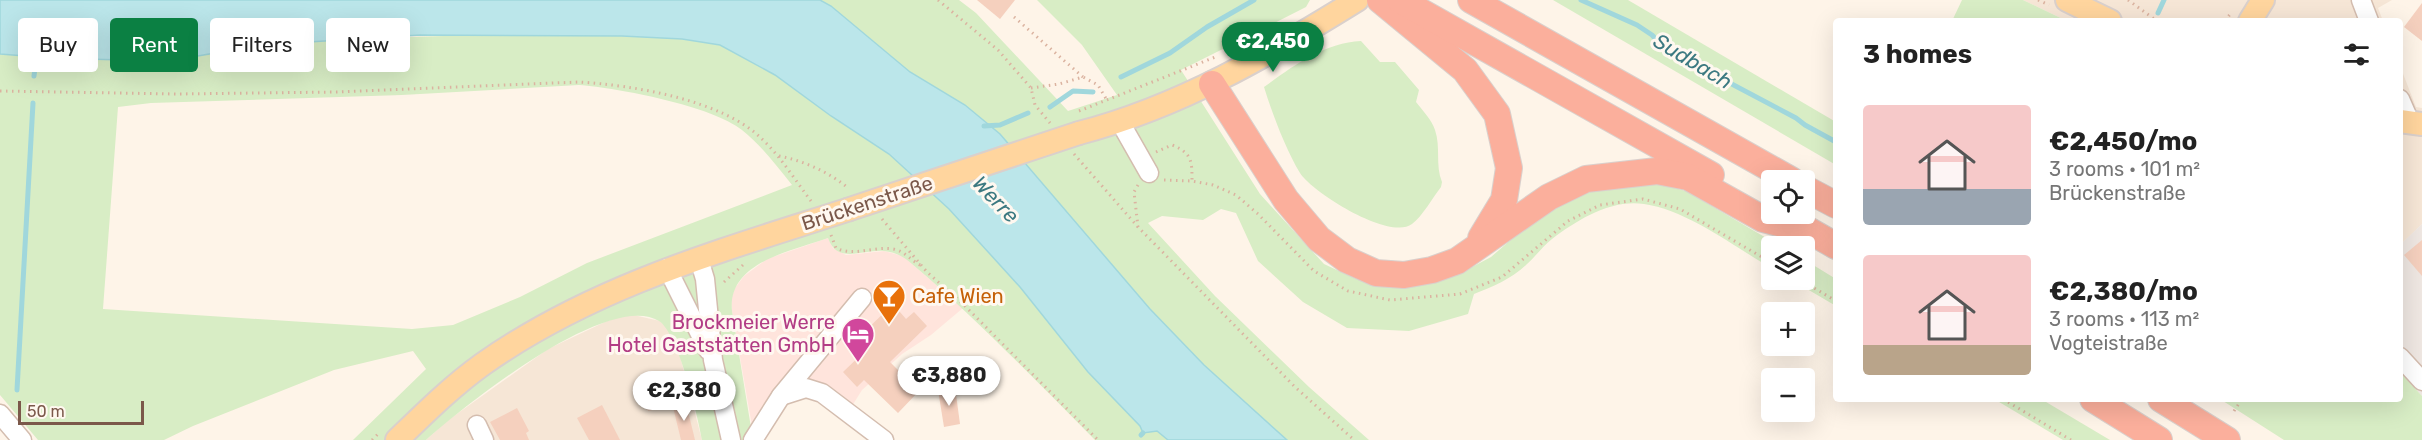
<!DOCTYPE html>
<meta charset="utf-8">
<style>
:root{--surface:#fff;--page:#f6f6f6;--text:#222;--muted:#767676;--accent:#0b8043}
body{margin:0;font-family:Rubik,sans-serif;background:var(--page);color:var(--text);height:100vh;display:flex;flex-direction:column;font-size:22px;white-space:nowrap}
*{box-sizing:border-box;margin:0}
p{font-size:20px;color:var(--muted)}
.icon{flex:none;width:33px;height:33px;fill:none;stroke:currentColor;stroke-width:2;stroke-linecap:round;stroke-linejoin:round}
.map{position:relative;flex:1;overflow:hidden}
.panel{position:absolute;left:1833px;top:18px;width:570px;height:384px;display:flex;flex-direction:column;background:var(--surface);border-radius:6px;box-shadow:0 6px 24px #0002}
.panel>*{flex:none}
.top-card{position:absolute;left:18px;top:18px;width:570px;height:54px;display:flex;gap:12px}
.buttons{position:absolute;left:1761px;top:170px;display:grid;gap:12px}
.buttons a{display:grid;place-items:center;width:54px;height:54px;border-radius:6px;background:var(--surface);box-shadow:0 6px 24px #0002;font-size:30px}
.scale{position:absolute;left:18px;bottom:15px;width:126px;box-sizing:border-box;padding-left:6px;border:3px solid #7b584a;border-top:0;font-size:16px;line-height:21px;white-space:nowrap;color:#7b584a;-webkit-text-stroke:4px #fff8f0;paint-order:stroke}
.price{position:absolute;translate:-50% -51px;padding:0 14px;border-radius:21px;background:#fff;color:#222;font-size:20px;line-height:39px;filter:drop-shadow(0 2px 3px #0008)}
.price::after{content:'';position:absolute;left:50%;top:36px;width:18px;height:14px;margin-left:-9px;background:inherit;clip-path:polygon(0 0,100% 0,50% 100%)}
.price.selected{background:var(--accent);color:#fff}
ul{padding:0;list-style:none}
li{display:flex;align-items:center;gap:18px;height:150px;padding:0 30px}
li span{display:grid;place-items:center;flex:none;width:168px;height:120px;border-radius:6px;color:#555}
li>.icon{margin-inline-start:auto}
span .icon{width:72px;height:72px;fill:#fffc;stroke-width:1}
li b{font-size:26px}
h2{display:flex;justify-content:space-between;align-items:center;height:72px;padding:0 30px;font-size:26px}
.chip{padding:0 21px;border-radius:6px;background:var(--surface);box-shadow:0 6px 24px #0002;font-size:21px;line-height:54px}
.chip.selected{background:var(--accent);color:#fff}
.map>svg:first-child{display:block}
</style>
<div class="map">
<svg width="2422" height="440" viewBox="0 0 2422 440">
<rect width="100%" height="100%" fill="#fef4e8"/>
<g fill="#f6e6d6">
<polygon points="2023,0 2392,0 2378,8 2383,21 2067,21"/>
<polygon points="2400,66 2416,107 2422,108 2422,224 2400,245"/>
<polygon points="629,314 660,321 669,330 680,356 702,440 426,440 447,421 548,349 607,321"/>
</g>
<polygon fill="#ffe4dc" points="828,238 833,248 846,255 884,251 903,256 963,308 931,335 902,354 862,390 852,406 806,380 753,432 732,311 731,299 735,288 744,276 767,259"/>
<polygon fill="#efe7e2" points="2422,224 2422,396 2400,372 2400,245"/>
<g fill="#d8edc5" fill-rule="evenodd">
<path d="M820,0H959L976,13L1068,111L1117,95L1082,45L1037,0H1310L1306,7L1181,70L1260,194L1324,264L1356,279L1394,285L1459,274L1491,257L1550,206L1575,190L1644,180L1686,191L1780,246H1772L1771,268C1735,247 1687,210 1644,204C1611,199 1577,220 1552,239C1542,247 1535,257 1526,265C1511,279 1492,287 1474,294L1468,314L1409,331L1347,328L1303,302L1258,261L1236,213L1221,209L1203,220L1162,216L1148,223L1215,296L1309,387L1369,440H1287L1204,365L1150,309L1000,134L965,105L910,72L831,6Z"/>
<polygon points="1553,0 1628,0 1836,122 1836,165"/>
<polygon points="1962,0 2023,0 2067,21 1952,21"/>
<path d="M523,34L622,36L682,39L720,45L775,75L831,116L889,154L949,209L1020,287L1088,372L1140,426L1143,432L1157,431L1168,440H1095C1035,380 977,319 912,264C904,257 896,252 884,251C864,249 837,265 828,238C792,251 727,262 732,311L753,440H702C698,416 678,333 659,321C608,290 464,406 426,440H353L426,369L413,351L334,370L193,426L164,440H38L0,395V54L25,56L43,68L45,58L192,57L261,45L331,39ZM579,85C619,88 712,106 742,130C762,146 776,165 792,185L587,263L520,297L453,325L412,329L103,309L118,107L151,103L402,95Z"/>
<path d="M1361,41L1380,62H1395L1419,90L1416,102C1422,110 1432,120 1435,130C1441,147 1435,165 1442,182L1441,187C1433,197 1422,217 1412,224C1390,241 1313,193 1300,173C1286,150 1272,113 1264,87C1293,66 1324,43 1361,41Z"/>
<polygon points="1805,260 1836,279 1836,306 1790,279 1804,279"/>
<polygon points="2400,372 2422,396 2422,440 2284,440 2223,401 2224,399 2400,399"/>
<polygon points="1994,399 2041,399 2110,440 2063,440"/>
</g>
<polygon fill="#bbe6ea" stroke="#a0d7dc" stroke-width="1.5" points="0,0 820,0 831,6 910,72 965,105 1000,134 1150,309 1204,365 1287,440 1168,440 1157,431 1143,433 1140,426 1088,372 1020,287 949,209 889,154 831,116 775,75 720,45 682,39 622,36 420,35 261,45 192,57 125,60 45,58 43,68 28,67 25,56 0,54"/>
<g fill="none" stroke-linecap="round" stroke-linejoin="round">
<g stroke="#a0d7dc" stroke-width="5">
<polyline points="1581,0 1637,25 1652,35 1663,47 1677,51 1695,62 1705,64 1709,72 1796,118 1805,125 1836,142"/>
<polyline points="2158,13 2164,0"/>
<polyline points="34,76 35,68"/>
<polyline points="1121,77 1170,53 1207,27 1254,0"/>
<polyline points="1050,107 1073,91 1093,92"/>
<polyline points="984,126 1000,125 1028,113"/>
<polyline points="17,390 33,103"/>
<polyline points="1141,435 1143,433"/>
</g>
</g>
<g fill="#f5d0be">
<polygon points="977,0 1015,0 1000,19"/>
<polygon points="2422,3 2422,41 2404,27"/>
<polygon points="2422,240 2422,276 2404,255"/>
<polygon points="893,304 906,319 914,312 927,326 890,362 919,391 898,413 864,380 857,387 843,372 866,350 856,340"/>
<polygon points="955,387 960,424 944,427 938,390"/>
<polygon points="681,388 684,403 648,411 644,397"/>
<polygon points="686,403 695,440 681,440 673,407"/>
<polygon points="602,405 620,440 589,440 577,418"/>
<polygon points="517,408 529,431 526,433 529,440 500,440 490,422"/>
</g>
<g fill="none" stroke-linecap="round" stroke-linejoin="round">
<defs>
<g id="minor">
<polyline points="2361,0 2369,21"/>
<polyline points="2400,99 2410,122"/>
<polyline points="1120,122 1149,173"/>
<polyline points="699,259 705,279 713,360 731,440"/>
<polyline points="667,268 708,350"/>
<polyline points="2400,357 2422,381"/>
<polyline points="781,396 806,388 822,393 884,440"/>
<polyline points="0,414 22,440"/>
<polyline points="477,425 484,440"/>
<polyline points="753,440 781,396 862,298"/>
</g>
<g id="major">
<polyline points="2067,0 2110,21"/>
<polyline points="2250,21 2263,0"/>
<polyline points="2400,121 2422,124"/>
<path d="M1079,133C1180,107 1270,54 1357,0"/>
<path d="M397,440C425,413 451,387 483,364C594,286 720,251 847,210"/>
</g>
<g id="highway">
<polyline points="1380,0 1465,70 1497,114 1509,168 1504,200 1481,238"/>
<polyline points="1400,0 1711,175"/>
<polyline points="1471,0 1791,180"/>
<polyline points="1212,84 1286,200 1319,239 1347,260 1376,273 1404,275 1432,270 1457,261 1549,197 1586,179 1657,171 1688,177 1763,219 1809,231"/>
<polyline points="1804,188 1836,205"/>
<polyline points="1794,222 1836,246"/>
<polyline points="2093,399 2159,440"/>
<polyline points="2161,399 2227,440"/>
</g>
</defs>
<use href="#minor" stroke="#d4bdaf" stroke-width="21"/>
<use href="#major" stroke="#dad0cc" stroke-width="26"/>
<use href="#highway" stroke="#dad0cc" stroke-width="28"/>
<g stroke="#dbb3a0" stroke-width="3" stroke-dasharray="1.5 4.5" stroke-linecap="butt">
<polyline points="938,0 998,50 1031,88 1035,105 1050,123"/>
<polyline points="2038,0 2049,5"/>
<polyline points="2128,0 2157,21"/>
<polyline points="1014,17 1083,77"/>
<polyline points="2225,21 2231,13"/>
<polyline points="1031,88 1059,84 1083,77 1098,85 1108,102"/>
<path d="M0,91L176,94L336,92L579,82C632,85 723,100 762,139C781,157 795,180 811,201"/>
<polyline points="1079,111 1218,56"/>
<path d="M1156,152L1172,145C1192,153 1192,161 1192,181"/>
<polyline points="1074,154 1138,227 1294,386 1354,440"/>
<path d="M779,156C804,161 829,172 848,188"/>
<polyline points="1164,180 1192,181 1213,185 1236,195 1258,214 1314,271 1348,291 1390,300 1460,294 1502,277 1568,221 1600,205 1643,199 1680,209 1772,263"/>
<polyline points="1138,185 1134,192 1138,227"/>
<polyline points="882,219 927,272 963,304 1098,440"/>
<path d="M831,235L836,248C855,257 872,246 893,249C905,251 911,261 922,266"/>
<polyline points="1799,279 1836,301"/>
<polyline points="724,282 743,265"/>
<polyline points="2003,399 2071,440"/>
<polyline points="2234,411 2242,399"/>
<polyline points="372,440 378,434"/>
</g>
<use href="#minor" stroke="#fff" stroke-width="18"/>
<use href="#major" stroke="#ffd59e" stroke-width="22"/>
<use href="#highway" stroke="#fbaf9c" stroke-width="26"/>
<defs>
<polyline id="major-bridge" points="847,210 1079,133"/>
</defs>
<use href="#major-bridge" stroke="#dad0cc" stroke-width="26" stroke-linecap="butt"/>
<use href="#major-bridge" stroke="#ffd59e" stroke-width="22"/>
</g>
<defs>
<symbol id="bar-pin" viewBox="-11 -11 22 30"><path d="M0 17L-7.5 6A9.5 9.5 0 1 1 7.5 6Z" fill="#e8710a" stroke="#fff8f0"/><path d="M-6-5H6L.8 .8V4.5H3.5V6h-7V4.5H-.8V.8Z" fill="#fff"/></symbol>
<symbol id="hotel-pin" viewBox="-11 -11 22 30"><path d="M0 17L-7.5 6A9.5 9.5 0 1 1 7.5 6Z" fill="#d1479c" stroke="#fff8f0"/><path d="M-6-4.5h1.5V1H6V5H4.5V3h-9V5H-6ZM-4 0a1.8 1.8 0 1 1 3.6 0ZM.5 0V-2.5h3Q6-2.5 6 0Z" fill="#fff"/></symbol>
</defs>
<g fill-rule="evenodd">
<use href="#bar-pin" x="870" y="277" width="38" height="52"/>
<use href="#hotel-pin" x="839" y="315" width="38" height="52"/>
</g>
<g text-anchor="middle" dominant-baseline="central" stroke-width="6" stroke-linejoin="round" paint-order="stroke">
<g font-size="20" fill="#7b584a" stroke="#fff8f0">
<text transform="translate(867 203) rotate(-18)">Brückenstraße</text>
</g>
<g font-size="20" fill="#c56008" stroke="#fff8f0" text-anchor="start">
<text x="912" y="296">Cafe Wien</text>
</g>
<g font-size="20" fill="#b23c85" stroke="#fff8f0" text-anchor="end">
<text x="835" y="322">Brockmeier Werre<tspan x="835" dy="23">Hotel Gaststätten GmbH</tspan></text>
</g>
<g font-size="21" font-style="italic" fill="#3c7981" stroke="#fff8f0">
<text transform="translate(1693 61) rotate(31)">Sudbach</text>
<text transform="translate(996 199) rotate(46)">Werre</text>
</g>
</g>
</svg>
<div class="buttons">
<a><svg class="icon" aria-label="locate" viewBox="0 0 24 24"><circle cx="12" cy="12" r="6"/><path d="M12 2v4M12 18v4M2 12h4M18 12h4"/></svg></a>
<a><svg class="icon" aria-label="layers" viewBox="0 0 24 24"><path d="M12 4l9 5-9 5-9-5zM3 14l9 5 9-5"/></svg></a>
<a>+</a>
<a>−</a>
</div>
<div class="scale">50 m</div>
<b class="price selected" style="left:1273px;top:73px">€2,450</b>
<b class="price" style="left:949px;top:407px">€3,880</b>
<b class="price" style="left:684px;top:422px">€2,380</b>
<div class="top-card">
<a class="chip">Buy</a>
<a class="chip selected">Rent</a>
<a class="chip">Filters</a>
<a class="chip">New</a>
</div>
<section class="panel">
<h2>3 homes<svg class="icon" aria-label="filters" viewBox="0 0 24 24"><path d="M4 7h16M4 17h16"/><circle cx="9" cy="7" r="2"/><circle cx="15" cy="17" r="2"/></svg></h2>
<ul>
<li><span style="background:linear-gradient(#f6c9c9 70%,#9aa5b1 0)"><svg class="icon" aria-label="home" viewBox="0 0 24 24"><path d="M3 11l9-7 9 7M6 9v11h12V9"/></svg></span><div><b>€2,450/mo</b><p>3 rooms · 101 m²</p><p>Brückenstraße</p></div></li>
<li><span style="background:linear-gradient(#f6c9c9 75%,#b9a48a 0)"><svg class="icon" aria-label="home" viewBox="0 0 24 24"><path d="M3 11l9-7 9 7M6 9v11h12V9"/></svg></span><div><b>€2,380/mo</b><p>3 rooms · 113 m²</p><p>Vogteistraße</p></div></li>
</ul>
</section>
</div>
